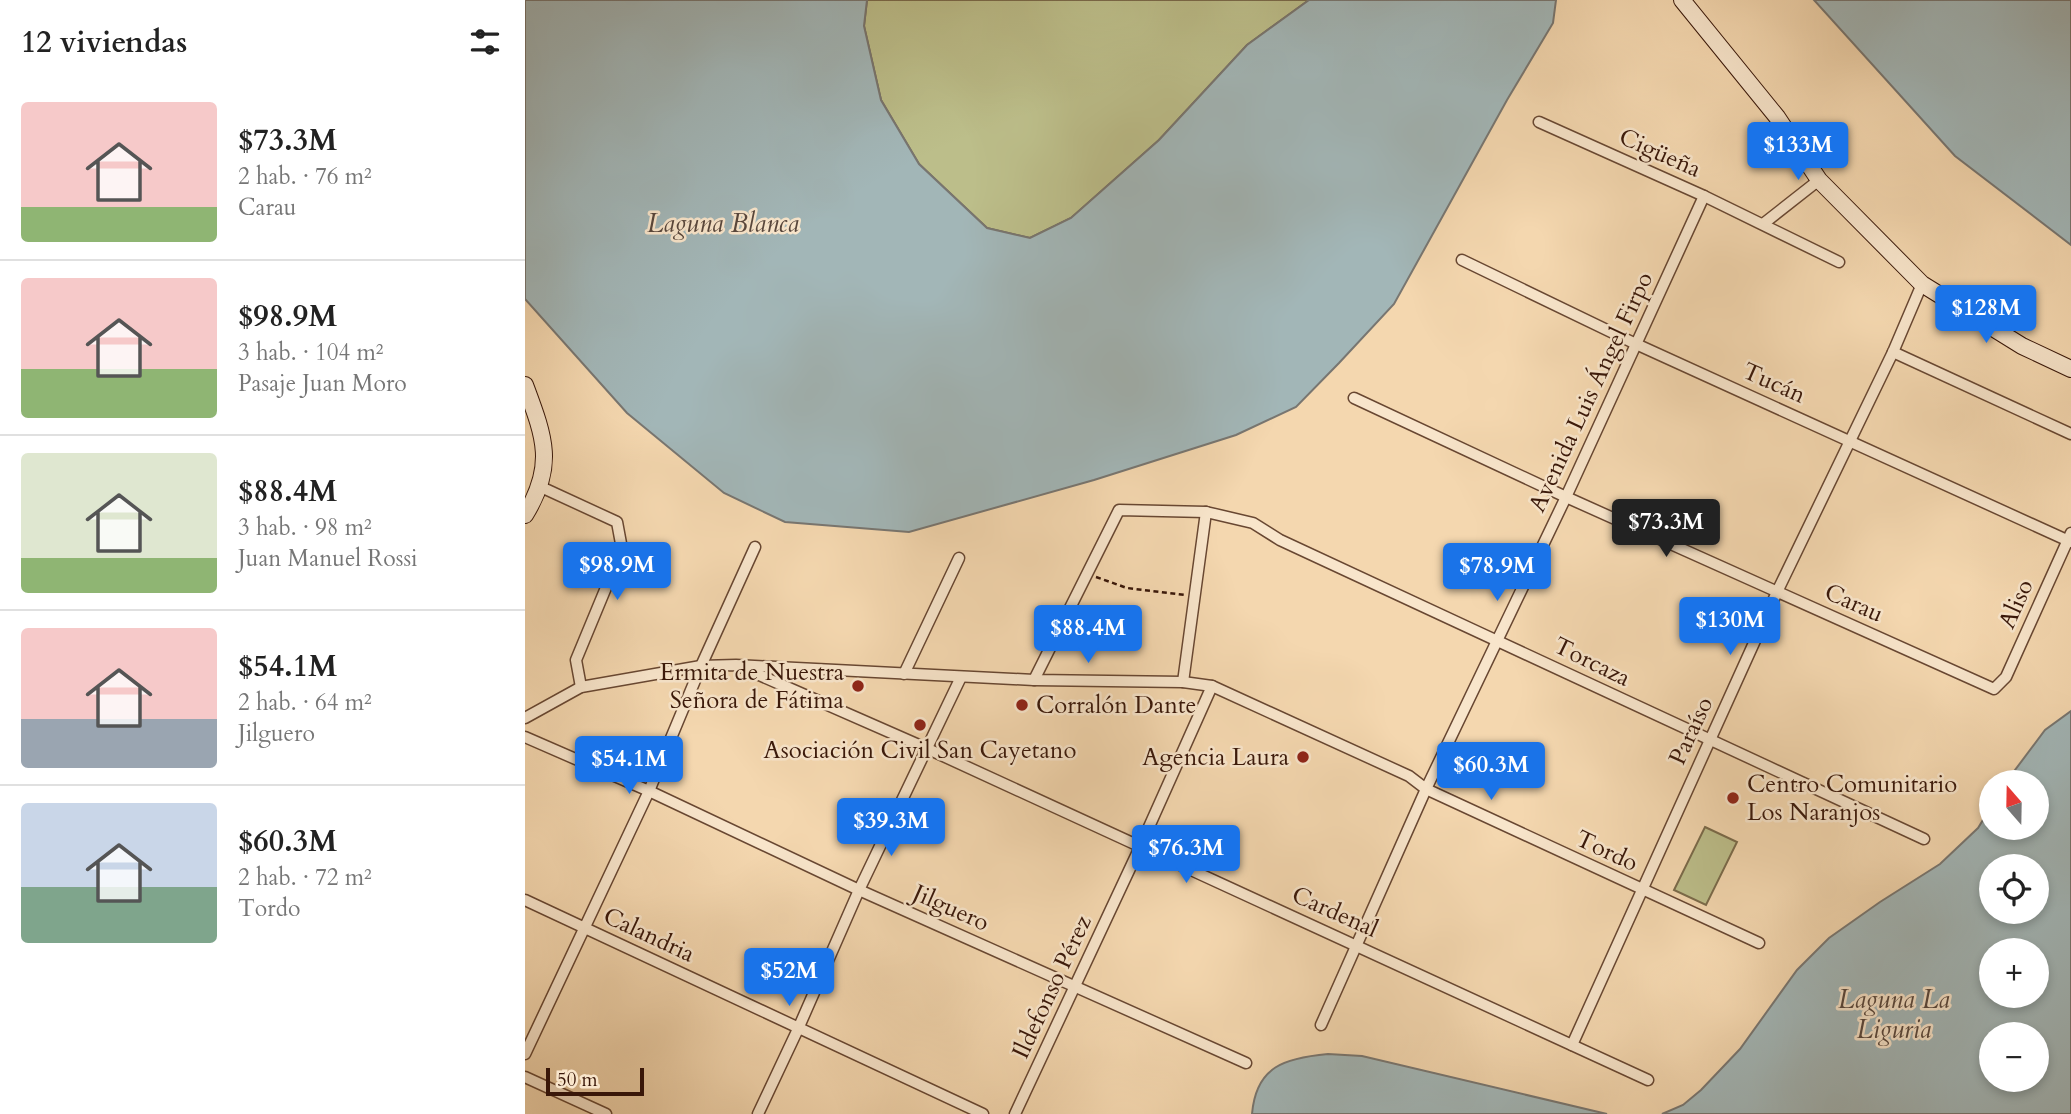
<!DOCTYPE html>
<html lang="es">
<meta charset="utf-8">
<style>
:root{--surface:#fff;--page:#f6f6f6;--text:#222;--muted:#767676;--line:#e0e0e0;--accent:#1a73e8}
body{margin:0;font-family:Cardo,serif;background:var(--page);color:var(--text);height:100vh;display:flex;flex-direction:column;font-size:26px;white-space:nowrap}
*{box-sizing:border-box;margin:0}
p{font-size:23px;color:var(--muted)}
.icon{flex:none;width:38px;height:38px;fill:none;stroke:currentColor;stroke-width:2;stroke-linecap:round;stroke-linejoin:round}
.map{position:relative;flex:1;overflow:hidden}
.drawer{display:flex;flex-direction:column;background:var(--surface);width:525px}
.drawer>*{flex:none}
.needle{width:46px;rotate:340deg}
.controls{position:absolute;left:1454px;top:770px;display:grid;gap:14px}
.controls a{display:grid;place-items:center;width:70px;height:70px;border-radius:50%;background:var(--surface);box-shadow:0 4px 10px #0003;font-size:35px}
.scale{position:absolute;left:21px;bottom:18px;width:98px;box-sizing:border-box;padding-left:7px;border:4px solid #391709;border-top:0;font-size:19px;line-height:24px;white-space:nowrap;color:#391709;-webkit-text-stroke:5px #f8e5cb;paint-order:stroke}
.price{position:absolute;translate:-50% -60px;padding:0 16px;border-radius:7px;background:var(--accent);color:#fff;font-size:23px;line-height:46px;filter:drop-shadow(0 2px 4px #0008)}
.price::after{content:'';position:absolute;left:50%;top:42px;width:21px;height:16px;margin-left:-10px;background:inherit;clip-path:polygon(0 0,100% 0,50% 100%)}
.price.selected{background:#222;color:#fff}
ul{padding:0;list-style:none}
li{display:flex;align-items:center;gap:21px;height:175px;padding:0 21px}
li+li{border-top:2px solid var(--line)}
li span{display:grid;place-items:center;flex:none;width:196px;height:140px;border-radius:7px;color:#555}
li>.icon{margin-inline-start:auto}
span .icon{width:84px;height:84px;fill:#fffc;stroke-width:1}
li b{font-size:30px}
h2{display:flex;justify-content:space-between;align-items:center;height:84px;padding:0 21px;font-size:30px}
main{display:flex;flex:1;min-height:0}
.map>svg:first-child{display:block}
</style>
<main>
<section class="drawer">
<h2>12 viviendas<svg class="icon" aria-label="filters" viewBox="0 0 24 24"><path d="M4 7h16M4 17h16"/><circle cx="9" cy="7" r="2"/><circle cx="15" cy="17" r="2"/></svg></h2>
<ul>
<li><span style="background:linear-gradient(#f6c9c9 75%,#8fb573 0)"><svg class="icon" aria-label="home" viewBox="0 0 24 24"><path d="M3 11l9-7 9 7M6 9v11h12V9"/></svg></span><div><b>$73.3M</b><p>2 hab. · 76 m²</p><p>Carau</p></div></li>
<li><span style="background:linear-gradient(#f6c9c9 65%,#8fb573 0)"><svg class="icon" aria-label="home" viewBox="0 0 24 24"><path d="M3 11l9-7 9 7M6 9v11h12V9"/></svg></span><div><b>$98.9M</b><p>3 hab. · 104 m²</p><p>Pasaje Juan Moro</p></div></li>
<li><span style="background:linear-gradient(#dfe7d0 75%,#8fb573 0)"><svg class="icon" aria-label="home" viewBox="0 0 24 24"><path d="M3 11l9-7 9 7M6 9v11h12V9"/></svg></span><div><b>$88.4M</b><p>3 hab. · 98 m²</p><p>Juan Manuel Rossi</p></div></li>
<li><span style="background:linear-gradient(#f6c9c9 65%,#9aa5b1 0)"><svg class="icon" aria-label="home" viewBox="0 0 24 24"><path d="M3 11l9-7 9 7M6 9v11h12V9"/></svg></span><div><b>$54.1M</b><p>2 hab. · 64 m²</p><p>Jilguero</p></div></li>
<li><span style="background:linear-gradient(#c9d6e8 60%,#7fa58c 0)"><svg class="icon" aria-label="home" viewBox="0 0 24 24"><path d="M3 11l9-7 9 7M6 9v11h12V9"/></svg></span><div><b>$60.3M</b><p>2 hab. · 72 m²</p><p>Tordo</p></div></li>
</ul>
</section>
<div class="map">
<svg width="1546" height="1114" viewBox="0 0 1546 1114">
<rect width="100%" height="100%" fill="#f4d7af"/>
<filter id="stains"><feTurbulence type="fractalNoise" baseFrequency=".00286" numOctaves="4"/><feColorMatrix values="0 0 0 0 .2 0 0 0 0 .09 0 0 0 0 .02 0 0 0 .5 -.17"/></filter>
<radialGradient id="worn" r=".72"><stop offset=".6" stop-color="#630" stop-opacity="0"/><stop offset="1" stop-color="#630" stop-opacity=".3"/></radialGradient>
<g fill="#bcbe8a" stroke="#7a6a4a" stroke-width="2">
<polygon points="342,0 784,0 722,45 634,140 546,218 505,238 462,228 394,164 356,100 339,26"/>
<polygon points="1180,827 1212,842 1181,905 1149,890"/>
</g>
<g fill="#a2b6b7" stroke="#787671" stroke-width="2" fill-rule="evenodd">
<polygon points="0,0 342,0 339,26 356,100 394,164 462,228 505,238 546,218 634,140 722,45 784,0 1031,0 1028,23 982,100 869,304 814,363 771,407 711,435 569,480 384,532 260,522 199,493 102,413 0,299"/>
<polygon points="1289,0 1546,0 1546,245 1430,156"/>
<path d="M1546,711V1114H1137L1158,1105L1176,1090L1215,1049L1272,970L1304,938L1355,902L1415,864L1453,828L1466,807V828H1512V782H1481L1520,730ZM1512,866V912H1466V866ZM1466,950H1512V996H1466ZM1466,1034H1512V1080H1466Z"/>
<path d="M803,1054L837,1056L1082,1114H727C731,1066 760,1058 803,1054Z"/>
</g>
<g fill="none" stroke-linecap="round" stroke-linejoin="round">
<defs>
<g id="street">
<polyline points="1014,122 1179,196 1314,262"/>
<polyline points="1238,224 1294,180"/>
<polyline points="937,260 1111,344 1546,542"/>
<polyline points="1368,352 1546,434"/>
<polyline points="829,398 1041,497 1469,689 1481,677 1546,533"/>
<polyline points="16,487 92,522 97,549 51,660 56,687"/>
<polyline points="216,667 403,749 1123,1080"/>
<polyline points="379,674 434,558"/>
<path d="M509,680L594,510L681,512L728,523L755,540C970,639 1184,741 1399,839"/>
<polyline points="658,682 681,512"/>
<polyline points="0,718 56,687 176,666 211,665 509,680 658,682 687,686 884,776 901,789 1234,943"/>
<polyline points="0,737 124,791 334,890 721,1063"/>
<polyline points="0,900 458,1114"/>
<polyline points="796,1025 901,789 1041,497 1179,196"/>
<polyline points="1047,1045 1252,592 1368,352 1397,284"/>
<polyline points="0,1054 124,791 176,666 230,547"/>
<polyline points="0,1077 81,1114"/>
<polyline points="233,1114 273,1029 334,890 436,677"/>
<polyline points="490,1114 615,847 687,686"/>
</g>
<g id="secondary">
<polyline points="1157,0 1252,117 1294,180 1397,284 1497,346 1546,369"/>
<path d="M0,385C19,436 31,465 0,515"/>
</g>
</defs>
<use href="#street" stroke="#684732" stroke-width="13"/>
<use href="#secondary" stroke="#391709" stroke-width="18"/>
<polyline stroke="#391709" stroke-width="2.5" stroke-dasharray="5 3.5" stroke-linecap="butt" points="571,577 602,588 660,595"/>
<use href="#street" stroke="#f8e5cb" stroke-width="10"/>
<use href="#secondary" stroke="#f8e5cb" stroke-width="16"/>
</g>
<g fill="#8f2418" stroke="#f8e5cb" stroke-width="2.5">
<circle cx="333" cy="686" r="7"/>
<circle cx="497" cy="705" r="7"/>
<circle cx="395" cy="725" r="7"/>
<circle cx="778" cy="757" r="7"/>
<circle cx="1208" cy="798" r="7"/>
</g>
<g text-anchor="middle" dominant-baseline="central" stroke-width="5" stroke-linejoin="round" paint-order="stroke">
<g font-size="24" fill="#391709" stroke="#f8e5cb">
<text transform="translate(1135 153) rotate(24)">Cigüeña</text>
<text transform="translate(1249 383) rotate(24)">Tucán</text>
<text transform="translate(1066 392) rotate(-65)">Avenida Luis Ángel Firpo</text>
<text transform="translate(1329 603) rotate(24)">Carau</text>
<text transform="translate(1491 604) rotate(-66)">Aliso</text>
<text transform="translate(1067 662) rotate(26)">Torcaza</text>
<text transform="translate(1166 731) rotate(-65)">Paraíso</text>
<text transform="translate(1082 851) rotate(25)">Tordo</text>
<text transform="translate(426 908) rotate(24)">Jilguero</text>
<text transform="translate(810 912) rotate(24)">Cardenal</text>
<text transform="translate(124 935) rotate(25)">Calandria</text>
<text transform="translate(527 987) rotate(-65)">Ildefonso Pérez</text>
</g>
<g font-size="24" fill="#391709" stroke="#f8e5cb" text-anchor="end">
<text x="319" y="672">Ermita de Nuestra<tspan x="319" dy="28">Señora de Fátima</tspan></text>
<text x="511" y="705" text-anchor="start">Corralón Dante</text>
<text x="395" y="750" text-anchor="middle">Asociación Civil San Cayetano</text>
<text x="764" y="757">Agencia Laura</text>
<text x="1222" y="784" text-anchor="start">Centro Comunitario<tspan x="1222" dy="28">Los Naranjos</tspan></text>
</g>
<g font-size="26" font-style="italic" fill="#58473d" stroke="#f8e5cb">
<text x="198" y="223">Laguna Blanca</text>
<text x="1369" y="999">Laguna La<tspan x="1369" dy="30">Liguria</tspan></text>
</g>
</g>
<rect width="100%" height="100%" filter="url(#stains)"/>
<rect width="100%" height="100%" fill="url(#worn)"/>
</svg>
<div class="controls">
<a><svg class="needle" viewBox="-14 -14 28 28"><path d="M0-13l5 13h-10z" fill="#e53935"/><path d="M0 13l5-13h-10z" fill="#767676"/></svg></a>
<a><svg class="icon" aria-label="locate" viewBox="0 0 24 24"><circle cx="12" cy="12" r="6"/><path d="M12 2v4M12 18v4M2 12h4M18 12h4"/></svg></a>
<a>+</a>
<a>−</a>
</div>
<div class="scale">50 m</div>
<b class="price" style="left:1273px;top:182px">$133M</b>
<b class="price" style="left:1461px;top:345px">$128M</b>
<b class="price selected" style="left:1141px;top:559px">$73.3M</b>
<b class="price" style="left:92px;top:602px">$98.9M</b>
<b class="price" style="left:972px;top:603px">$78.9M</b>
<b class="price" style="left:1205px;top:657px">$130M</b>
<b class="price" style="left:563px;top:665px">$88.4M</b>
<b class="price" style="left:104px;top:796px">$54.1M</b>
<b class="price" style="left:966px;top:802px">$60.3M</b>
<b class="price" style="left:366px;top:858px">$39.3M</b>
<b class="price" style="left:661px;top:885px">$76.3M</b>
<b class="price" style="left:264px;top:1008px">$52M</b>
</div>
</main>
